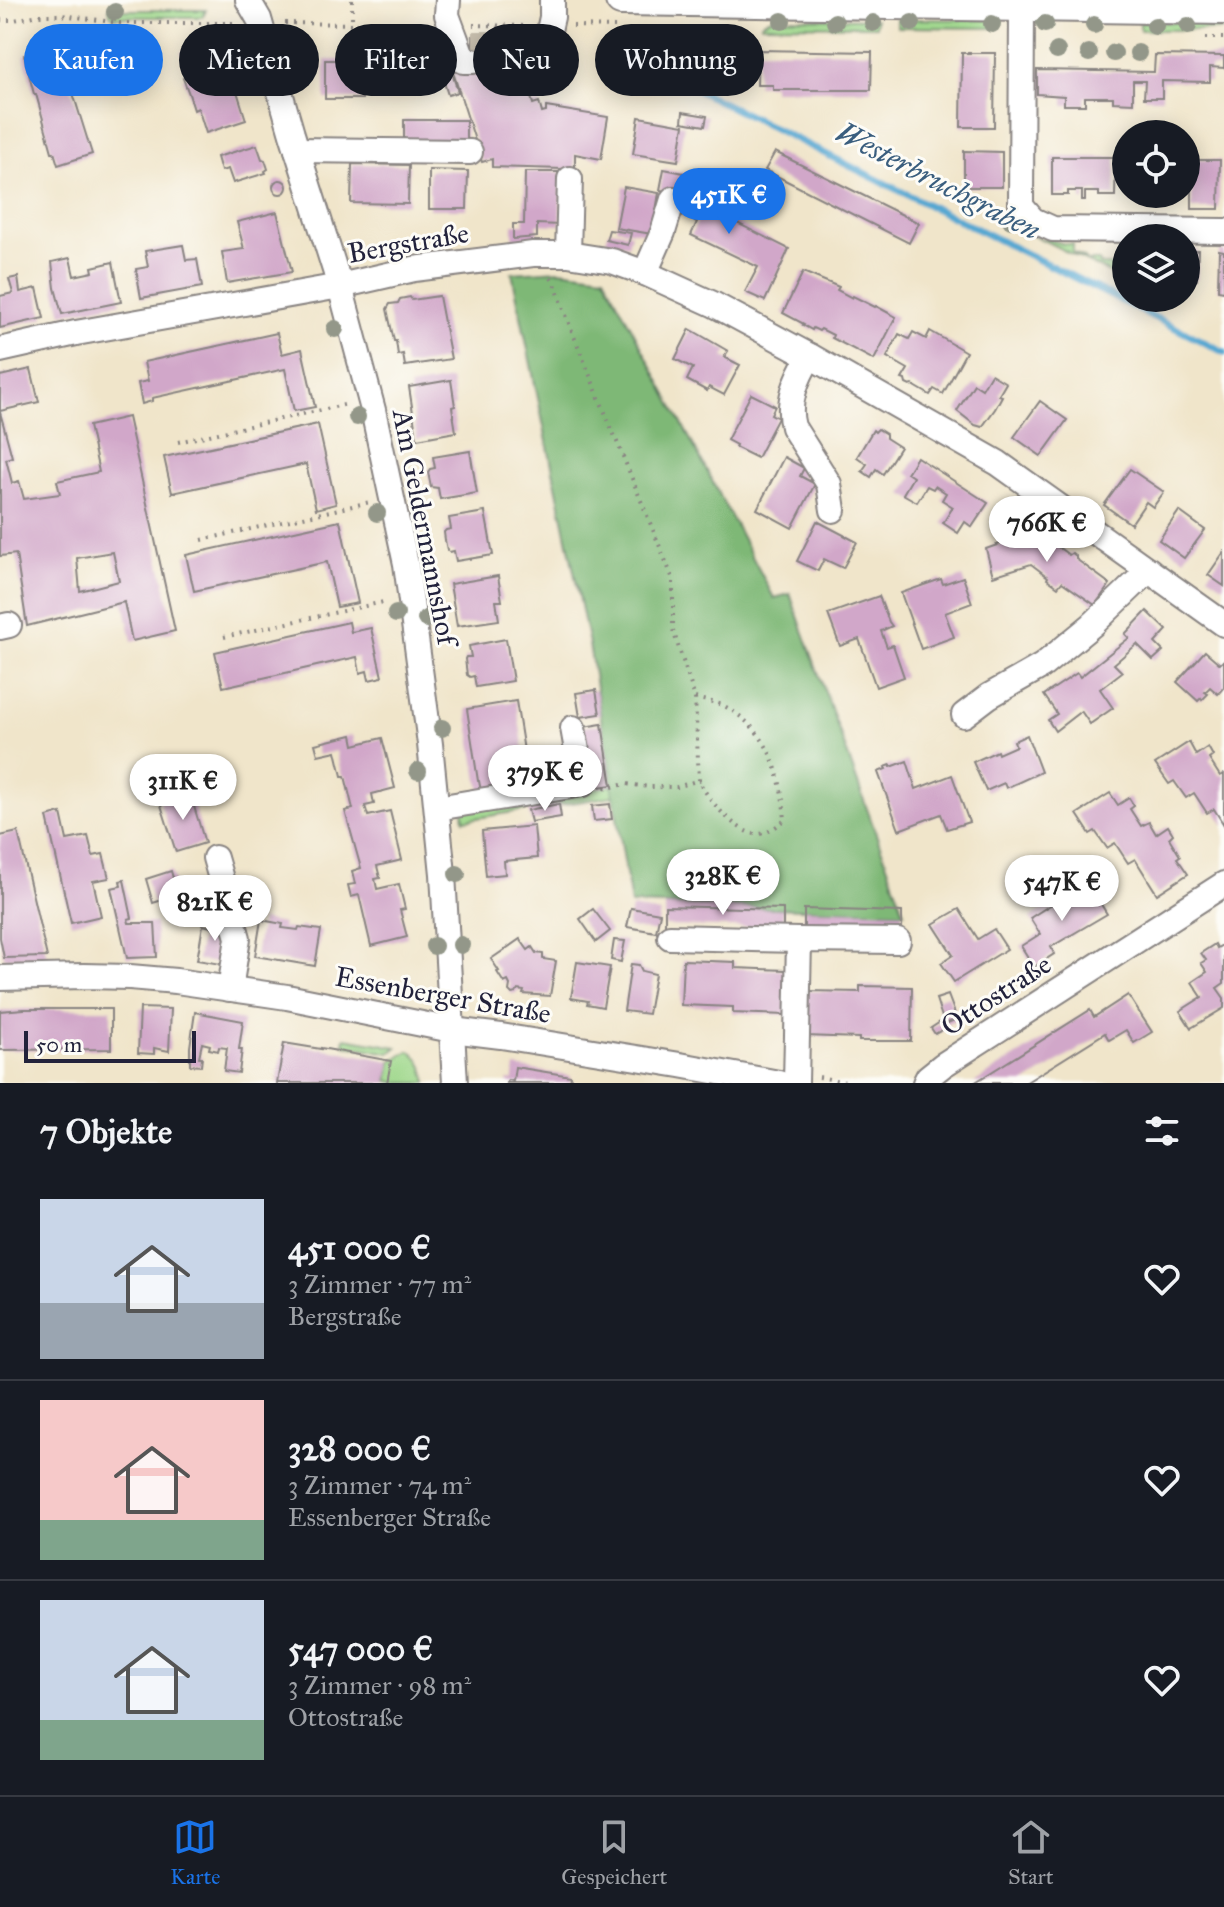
<!DOCTYPE html>
<html lang="de">
<meta charset="utf-8">
<style>
:root{--surface:#171b24;--page:#20242c;--text:#f1f3f6;--muted:#9ea1a6;--line:#363941;--accent:#1a73e8}
body{margin:0;font-family:"IM FELL Great Primer",serif;background:var(--page);color:var(--text);height:100vh;display:flex;flex-direction:column;font-size:30px;white-space:nowrap}
*{box-sizing:border-box;margin:0}
p{font-size:26px;color:var(--muted)}
.icon{flex:none;width:44px;height:44px;fill:none;stroke:currentColor;stroke-width:2;stroke-linecap:round;stroke-linejoin:round}
.map{position:relative;height:1083px;overflow:hidden}
.side{display:flex;flex-direction:column;background:var(--surface);flex:1}
.side>*{flex:none}
.top-card{position:absolute;left:24px;top:24px;width:800px;height:72px;display:flex;gap:16px}
.fabs{position:absolute;left:1112px;top:120px;display:grid;gap:16px}
.fabs a{display:grid;place-items:center;width:88px;height:88px;border-radius:50%;background:var(--surface);box-shadow:0 4px 20px #0003;font-size:40px}
.scale{position:absolute;left:24px;bottom:20px;width:172px;box-sizing:border-box;padding-left:8px;border:4px solid #22223b;border-top:0;font-size:22px;line-height:28px;white-space:nowrap;color:#22223b;-webkit-text-stroke:6px #fdfcf7;paint-order:stroke}
.price{position:absolute;translate:-50% -68px;padding:0 18px;border-radius:28px;background:#fff;color:#222;font-size:26px;line-height:52px;filter:drop-shadow(0 2px 4px #0008)}
.price::after{content:'';position:absolute;left:50%;top:48px;width:24px;height:18px;margin-left:-12px;background:inherit;clip-path:polygon(0 0,100% 0,50% 100%)}
.price.current{background:var(--accent);color:#fff}
ul{padding:0;list-style:none}
li{display:flex;align-items:center;gap:24px;height:200px;padding:0 40px}
li+li{border-top:2px solid var(--line)}
li span{display:grid;place-items:center;flex:none;width:224px;height:160px;border-radius:0px;color:#555}
li>.icon{margin-inline-start:auto}
span .icon{width:96px;height:96px;fill:#fffc;stroke-width:1}
li b{font-size:34px}
h2{display:flex;justify-content:space-between;align-items:center;height:96px;padding:0 40px;font-size:34px}
.chip{padding:0 28px;border-radius:36px;background:var(--surface);box-shadow:0 4px 20px #0003;font-size:28px;line-height:72px}
.chip.current{background:var(--accent);color:#fff}
.tabs{display:flex;justify-content:space-around;align-items:center;height:112px;border-top:2px solid var(--line);background:var(--surface);font-size:22px;color:var(--muted)}
.tabs a{display:grid;justify-items:center;gap:4px}
.tabs .current{color:var(--accent)}
.map>svg:first-child{display:block}
</style>
<div class="map">
<svg width="1224" height="1083" viewBox="0 0 1224 1083">
<rect width="100%" height="100%" fill="#fdfcf7"/>
<filter id="ink" filterUnits="userSpaceOnUse"><feTurbulence type="fractalNoise" baseFrequency=".0125" numOctaves="2"/><feDisplacementMap in="SourceGraphic" scale="16" xChannelSelector="R" yChannelSelector="G"/><feConvolveMatrix kernelMatrix="1 2 1 2 8 2 1 2 1" color-interpolation-filters="sRGB"/></filter>
<filter id="wash" filterUnits="userSpaceOnUse"><feTurbulence type="fractalNoise" baseFrequency=".006" numOctaves="4" result="noise"/><feDisplacementMap in="SourceGraphic" scale="32" xChannelSelector="R" yChannelSelector="G"/><feGaussianBlur stdDeviation="1.8" result="paint"/><feColorMatrix in="noise" values="0 0 0 0 0 0 0 0 0 0 0 0 0 0 0 0 0 1.4 0 .05"/><feComposite in="paint" operator="in"/></filter>
<g filter="url(#wash)">
<rect width="100%" height="100%" fill="#f0e5ca"/>
<g fill="#9ed78a" stroke="#607c62" stroke-width="2">
<polygon points="109,7 125,10 206,10 202,17 114,17 110,14"/>
<polygon points="771,18 876,19 876,26 761,25 761,23"/>
<polygon points="897,19 996,20 996,28 897,27"/>
<polygon points="1140,22 1224,23 1224,30 1140,30"/>
<polygon points="1007,222 1044,240 1045,238 1064,244 1073,244 1073,253 1086,259 1086,261 1099,261 1100,265 1117,265 1117,277"/>
<polygon points="612,785 613,796 464,820 463,810"/>
<polygon points="345,1038 397,1047 390,1053 344,1045"/>
<path d="M409,1051C421,1058 425,1069 427,1083H399L388,1081L392,1061Z"/>
</g>
<polygon fill="#7eb876" stroke="#506d58" stroke-width="2" points="560,270 604,276 774,598 790,594 904,912 631,904 589,644 512,273"/>
<g fill="none" stroke-linecap="round" stroke-linejoin="round">
<polyline stroke="#57a7d1" stroke-width="7" points="630,53 699,91 1224,352"/>
</g>
<g id="blocks">
<g fill="#d1a7c9" fill-rule="evenodd">
<polygon points="473,35 529,35 529,70 545,70 544,97 531,97 533,104 539,102 542,113 546,112 546,107 608,117 601,159 575,154 575,175 564,169 492,167 492,159 482,162 453,72 473,66"/>
<polygon points="221,40 246,120 206,133 198,108 194,110 189,94 183,78 189,76 181,52"/>
<polygon points="148,41 154,60 125,69 124,66 86,78 80,58 118,46 119,50"/>
<polygon points="58,45 92,154 58,165 54,152 52,152 36,94 34,94 24,55"/>
<polygon points="398,47 434,47 434,86 397,86 397,93 362,92 362,99 325,99 325,60 362,60 362,53 398,54"/>
<polygon points="758,50 872,52 871,90 773,90 773,85 757,85"/>
<polygon points="962,53 995,53 994,127 961,127"/>
<polygon points="1155,55 1224,56 1224,68 1210,67 1210,82 1162,81 1162,98 1144,98 1145,81 1133,81 1133,103 1113,102 1113,97 1085,97 1085,105 1064,105 1064,96 1037,94 1037,70 1154,72"/>
<polygon points="452,73 458,92 448,95 442,76"/>
<polygon points="683,112 707,116 705,126 682,122"/>
<polygon points="639,117 684,125 678,161 633,154"/>
<rect x="404" y="120" width="62" height="21"/>
<polygon points="257,145 262,159 265,160 268,169 265,171 266,173 233,183 228,169 221,171 217,157"/>
<polygon points="964,151 1002,152 1002,187 964,187"/>
<polygon points="775,152 919,223 909,243 765,170"/>
<polygon points="1052,157 1116,157 1115,196 1099,196 1099,192 1085,192 1085,200 1082,200 1082,191 1068,191 1068,195 1052,195"/>
<polygon points="1192,160 1220,160 1219,209 1192,209"/>
<polygon points="352,164 409,165 408,204 351,203"/>
<polygon points="664,169 694,175 686,193 703,201 701,205 789,249 765,301 745,292 758,267 691,235 697,222 677,213 685,194 660,190"/>
<polygon points="429,170 468,171 467,209 429,209"/>
<polygon points="525,172 561,172 560,225 537,224 537,237 513,239 513,224 524,224"/>
<circle cx="280" cy="187" r="7"/>
<polygon points="624,187 659,193 652,234 616,228"/>
<polygon points="1143,194 1170,194 1170,207 1143,206"/>
<polygon points="277,212 292,272 227,283 222,252 244,249 237,222"/>
<polygon points="609,230 631,233 628,245 606,240"/>
<polygon points="183,245 186,260 197,259 202,287 141,298 136,269 148,267 145,251"/>
<polygon points="1186,250 1198,250 1197,280 1186,280"/>
<polygon points="1219,250 1224,251 1224,291 1218,290"/>
<polygon points="70,258 74,276 93,272 92,267 113,262 121,302 62,314 55,288 52,262"/>
<polygon points="803,272 839,287 837,290 852,298 853,296 875,307 876,306 896,317 874,360 832,338 833,335 821,329 819,331 813,328 812,330 803,325 804,324 783,313"/>
<polygon points="18,277 20,292 37,288 44,318 0,328 0,296 13,293 9,279"/>
<polygon points="439,296 451,359 405,366 403,354 398,355 396,341 394,341 387,309 390,304 398,303 400,299 410,297 412,300"/>
<polygon points="690,329 728,351 724,357 740,365 724,395 709,387 707,391 687,380 693,368 675,359"/>
<polygon points="930,331 966,352 943,394 934,389 930,395 913,385 910,386 906,384 905,380 902,379 908,369 887,357 899,334 909,339 913,332 926,339"/>
<polygon points="277,333 282,354 302,349 315,407 294,411 285,369 152,398 152,401 142,404 138,383 148,381 144,362"/>
<polygon points="31,369 39,402 0,411 0,376"/>
<polygon points="991,374 1006,383 999,395 1002,396 995,409 982,427 975,425 957,411 974,384 982,389"/>
<polygon points="451,380 455,406 452,407 456,432 417,439 409,387"/>
<polygon points="751,394 775,406 771,414 778,418 757,458 735,447 736,445 727,440"/>
<polygon points="1040,401 1067,420 1041,456 1014,437"/>
<path d="M0,412L12,457L6,459L12,483L19,481L24,499L60,494L57,481L99,472L89,426L128,417L175,631L132,641L124,602L27,626L16,554L0,556ZM113,552L119,581L80,591L77,558Z"/>
<polygon points="318,424 336,504 316,509 306,464 172,493 164,457"/>
<polygon points="878,429 886,434 886,438 900,447 883,474 876,469 871,477 862,471 867,464 857,457 873,430 875,432"/>
<polygon points="470,451 477,493 440,499 438,488 431,487 428,472 430,469 435,468 433,457"/>
<polygon points="784,457 804,468 800,476 815,484 792,528 757,509"/>
<polygon points="917,457 988,503 972,527 965,522 958,533 943,523 953,507 942,500 946,493 935,486 933,489 927,486 917,502 903,494 913,477 907,473"/>
<polygon points="1130,469 1164,492 1153,507 1146,502 1131,524 1104,505"/>
<polygon points="1179,511 1205,530 1184,558 1159,540"/>
<polygon points="485,512 493,555 456,561 454,551 449,552 447,550 445,540 444,532 446,530 451,529 449,518"/>
<polygon points="340,521 358,603 337,607 327,562 194,591 186,555"/>
<polygon points="817,521 857,542 843,568 824,559 818,571 797,561"/>
<polygon points="1036,531 1069,555 1072,553 1076,556 1076,559 1110,584 1095,605 1062,582 1058,587 1047,579 1048,577 1031,564 993,576 986,549"/>
<polygon points="1224,552 1224,586 1208,575"/>
<polygon points="498,576 502,601 496,601 499,620 457,626 450,584"/>
<polygon points="963,577 972,603 945,613 954,637 921,649 901,593 941,579 943,584"/>
<polygon points="879,596 889,622 892,626 881,631 887,647 893,645 904,677 876,687 859,639 840,646 828,614"/>
<polygon points="1147,611 1167,630 1155,643 1163,651 1153,660 1137,644 1114,664 1122,672 1100,689 1113,708 1090,724 1081,711 1055,731 1048,720 1057,714 1044,695 1077,673 1080,677 1129,638 1125,634"/>
<polygon points="349,622 351,632 371,628 382,677 369,680 367,671 360,673 357,657 223,687 215,652"/>
<polygon points="506,639 513,681 476,687 474,676 470,677 467,675 465,659 466,657 471,657 469,646"/>
<polygon points="1205,651 1220,664 1224,660 1224,687 1218,694 1210,687 1205,692 1208,694 1202,700 1201,698 1198,701 1177,682"/>
<polygon points="596,690 600,714 580,717 576,693"/>
<polygon points="516,701 530,788 482,796 479,781 478,781 467,709"/>
<polygon points="602,724 612,785 592,788 583,727"/>
<polygon points="352,735 354,745 382,738 395,788 372,794 374,804 365,806 368,816 390,811 402,860 377,866 380,878 375,879 377,889 399,884 405,909 400,910 407,937 371,946 359,895 351,897 348,885 355,884 352,871 361,868 345,811 353,809 345,776 342,776 336,751 318,755 315,744"/>
<polygon points="1027,735 1041,772 1006,788 1004,783 986,791 973,762 997,751 998,754 1016,746 1014,741"/>
<polygon points="1189,742 1196,755 1208,747 1213,756 1209,759 1220,776 1224,774 1224,825 1214,809 1207,813 1194,793 1186,798 1174,781 1169,784 1155,764"/>
<polygon points="907,761 916,789 952,775 969,822 947,829 941,814 899,830 878,772 886,769 885,767 891,765 891,767"/>
<polygon points="190,793 205,843 176,852 160,802"/>
<polygon points="1110,793 1118,805 1129,798 1134,806 1130,809 1141,826 1149,822 1156,834 1168,826 1173,834 1169,838 1180,856 1177,858 1188,874 1157,894 1135,859 1128,863 1115,843 1107,848 1095,831 1090,834 1077,814"/>
<polygon points="559,804 561,817 531,822 528,810"/>
<polygon points="610,804 612,819 594,821 592,806"/>
<polygon points="61,813 67,840 88,836 93,856 103,854 109,878 93,881 101,916 71,923 47,817"/>
<polygon points="534,826 537,858 504,861 505,874 486,876 482,831"/>
<polygon points="18,832 47,957 4,958 0,938 0,836"/>
<polygon points="171,871 178,895 153,903 146,879"/>
<polygon points="124,880 132,918 128,919 129,923 155,923 157,957 127,958 111,888 121,886 120,881"/>
<polygon points="1087,882 1107,914 1051,947 1054,954 1034,967 1021,946 1040,934 1030,918 1058,900 1061,904 1080,892 1077,888"/>
<polygon points="665,906 783,909 783,928 665,926"/>
<polygon points="631,908 660,913 656,932 627,927"/>
<polygon points="593,909 610,931 596,942 580,919"/>
<polygon points="804,909 902,912 902,931 804,929"/>
<polygon points="959,909 978,939 994,929 1007,949 954,982 941,963 953,955 933,924"/>
<polygon points="217,919 229,921 227,965 197,960 203,925 215,928"/>
<polygon points="261,920 283,924 282,928 298,930 299,927 321,930 315,966 255,956"/>
<polygon points="520,939 528,950 532,947 536,953 543,954 543,959 556,961 550,996 523,994 524,991 518,990 516,993 512,994 509,991 510,985 508,981 504,983 497,972 499,971 491,959"/>
<polygon points="614,940 625,941 621,962 611,960"/>
<polygon points="1215,944 1217,948 1224,944 1224,983 1217,988 1224,998 1224,1008 1191,1028 1180,1011 1202,997 1192,982 1207,972 1201,963 1206,960 1201,953"/>
<polygon points="683,960 735,962 735,968 787,970 786,1015 733,1013 733,1007 681,1005"/>
<polygon points="577,962 610,967 603,1007 587,1004 588,1001 571,998"/>
<polygon points="631,964 639,965 642,971 655,974 648,1014 624,1011"/>
<polygon points="860,986 912,987 911,1041 859,1041 859,1038 806,1036 807,991 860,992"/>
<polygon points="948,995 957,1019 945,1024 946,1028 935,1034 931,1028 943,1020 936,999"/>
<polygon points="1128,995 1152,1032 1134,1043 1126,1030 1109,1040 1105,1033 1025,1083 974,1083 1090,1010 1094,1017"/>
<polygon points="140,1008 171,1009 169,1051 154,1048 154,1054 138,1053"/>
<polygon points="24,1009 111,1009 111,1049 0,1050 0,1011"/>
<polygon points="195,1012 243,1021 239,1049 242,1049 239,1073 224,1071 227,1048 219,1047 218,1051 214,1050 209,1049 210,1045 202,1043 199,1057 202,1057 201,1066 190,1065 190,1047"/>
<polygon points="284,1043 321,1049 321,1048 391,1061 387,1083 277,1083"/>
<polygon points="515,1067 571,1076 570,1083 507,1083 508,1080 513,1081"/>
</g>
</g>
</g>
<g filter="url(#ink)">
<use href="#blocks" fill-opacity="0" stroke="#898482" stroke-width="2"/>
<g fill="none" stroke-linecap="round" stroke-linejoin="round">
<g stroke="#c7bead" stroke-width="24" stroke-dasharray="24 12" stroke-linecap="butt">
<polyline points="473,43 529,43"/>
<polyline points="473,61 529,62"/>
</g>
<defs>
<g id="minor">
<polyline points="248,0 259,19 292,134 340,286 373,410 406,564 430,744 443,874 455,1083"/>
<polyline points="448,0 447,15 464,61 473,61"/>
<polyline points="1022,7 1021,206 1033,220 1053,229 1224,231"/>
<polyline points="529,62 542,62 552,17 552,0"/>
<polyline points="297,150 470,152"/>
<polyline points="568,254 570,179"/>
<polyline points="645,273 663,232 673,199"/>
<polyline points="0,350 76,333 340,286 414,269 533,254 568,254 612,261 645,273 713,304 810,356 998,463 1224,624"/>
<path d="M810,356C797,378 786,402 793,427L829,484L833,510"/>
<polyline points="0,627 9,625"/>
<polyline points="964,715 989,696 1042,666 1092,625 1149,570"/>
<polyline points="437,808 583,784 573,728"/>
<polyline points="215,858 238,938 230,989"/>
<polyline points="670,937 799,940"/>
<polyline points="0,978 84,976 130,977 176,981 287,997 452,1030 501,1036 680,1065 779,1083"/>
<polyline points="796,1083 799,940 898,941"/>
<polyline points="925,1083 928,1077 943,1065 1224,884"/>
</g>
<polyline id="major" points="621,0 1224,9"/>
</defs>
<use href="#minor" stroke="#898482" stroke-width="28"/>
<use href="#major" stroke="#898482" stroke-width="34"/>
<g stroke="#898482" stroke-width="4" stroke-dasharray="2 6" stroke-linecap="butt">
<polyline points="352,0 352,24"/>
<polyline points="0,20 14,20 39,15 62,15 120,23 236,23"/>
<polyline points="285,23 428,25"/>
<polyline points="473,25 528,26"/>
<polyline points="573,26 616,27"/>
<polyline points="1205,38 1224,38"/>
<polyline points="551,278 555,284 571,329 673,579 673,630 695,698 699,780 677,787 650,787 626,784 603,789"/>
<polyline points="178,442 348,404"/>
<polyline points="202,540 370,502"/>
<polyline points="224,637 388,601"/>
<path d="M695,698C705,701 717,702 726,707C770,732 781,772 785,820C777,826 767,835 755,834C736,832 705,797 699,780"/>
<polyline points="819,1077 851,1083"/>
</g>
<use href="#minor" stroke="#fff" stroke-width="24"/>
<use href="#major" stroke="#fff" stroke-width="30"/>
</g>
<g fill="#939789">
<circle cx="115" cy="12" r="9"/>
<circle cx="782" cy="21" r="9"/>
<circle cx="835" cy="22" r="9"/>
<circle cx="873" cy="23" r="9"/>
<circle cx="912" cy="23" r="9"/>
<circle cx="992" cy="24" r="9"/>
<circle cx="1045" cy="24" r="9"/>
<circle cx="1094" cy="25" r="9"/>
<circle cx="1155" cy="26" r="9"/>
<circle cx="1188" cy="26" r="9"/>
<circle cx="1057" cy="51" r="9"/>
<circle cx="1089" cy="53" r="9"/>
<circle cx="1114" cy="53" r="9"/>
<circle cx="1138" cy="53" r="9"/>
<circle cx="1011" cy="220" r="9"/>
<circle cx="335" cy="329" r="9"/>
<circle cx="357" cy="417" r="9"/>
<circle cx="377" cy="513" r="9"/>
<circle cx="396" cy="614" r="9"/>
<circle cx="426" cy="619" r="9"/>
<circle cx="442" cy="728" r="9"/>
<circle cx="418" cy="771" r="9"/>
<circle cx="457" cy="874" r="9"/>
<circle cx="461" cy="945" r="9"/>
<circle cx="434" cy="946" r="9"/>
</g>
</g>
<g text-anchor="middle" dominant-baseline="central" stroke-width="6" stroke-linejoin="round" paint-order="stroke">
<g font-size="28" fill="#22223b" stroke="#fdfcf7">
<text transform="translate(408 243) rotate(-10)">Bergstraße</text>
<text transform="translate(425 527) rotate(79)">Am Geldermannshof</text>
<text transform="translate(443 995) rotate(10)">Essenberger Straße</text>
<text transform="translate(996 995) rotate(-33)">Ottostraße</text>
</g>
<g font-size="30" font-style="italic" fill="#3a5e7e" stroke="#fdfcf7">
<text transform="translate(938 181) rotate(27)">Westerbruchgraben</text>
</g>
</g>
</svg>
<div class="fabs">
<a><svg class="icon" aria-label="locate" viewBox="0 0 24 24"><circle cx="12" cy="12" r="6"/><path d="M12 2v4M12 18v4M2 12h4M18 12h4"/></svg></a>
<a><svg class="icon" aria-label="layers" viewBox="0 0 24 24"><path d="M12 4l9 5-9 5-9-5zM3 14l9 5 9-5"/></svg></a>
</div>
<div class="scale">50 m</div>
<b class="price current" style="left:729px;top:236px">451K €</b>
<b class="price" style="left:1047px;top:564px">766K €</b>
<b class="price" style="left:545px;top:813px">379K €</b>
<b class="price" style="left:183px;top:822px">311K €</b>
<b class="price" style="left:723px;top:917px">328K €</b>
<b class="price" style="left:1062px;top:923px">547K €</b>
<b class="price" style="left:215px;top:943px">821K €</b>
<div class="top-card">
<a class="chip current">Kaufen</a>
<a class="chip">Mieten</a>
<a class="chip">Filter</a>
<a class="chip">Neu</a>
<a class="chip">Wohnung</a>
</div>
</div>
<section class="side">
<h2>7 Objekte<svg class="icon" aria-label="filters" viewBox="0 0 24 24"><path d="M4 7h16M4 17h16"/><circle cx="9" cy="7" r="2"/><circle cx="15" cy="17" r="2"/></svg></h2>
<ul>
<li><span style="background:linear-gradient(#c9d6e8 65%,#9aa5b1 0)"><svg class="icon" aria-label="home" viewBox="0 0 24 24"><path d="M3 11l9-7 9 7M6 9v11h12V9"/></svg></span><div><b>451 000 €</b><p>3 Zimmer · 77 m²</p><p>Bergstraße</p></div><svg class="icon" aria-label="heart" viewBox="0 0 24 24"><path d="M12 20l-8-8c-3-5 5-10 8-4 3-6 11-1 8 4z"/></svg></li>
<li><span style="background:linear-gradient(#f6c9c9 75%,#7fa58c 0)"><svg class="icon" aria-label="home" viewBox="0 0 24 24"><path d="M3 11l9-7 9 7M6 9v11h12V9"/></svg></span><div><b>328 000 €</b><p>3 Zimmer · 74 m²</p><p>Essenberger Straße</p></div><svg class="icon" aria-label="heart" viewBox="0 0 24 24"><path d="M12 20l-8-8c-3-5 5-10 8-4 3-6 11-1 8 4z"/></svg></li>
<li><span style="background:linear-gradient(#c9d6e8 75%,#7fa58c 0)"><svg class="icon" aria-label="home" viewBox="0 0 24 24"><path d="M3 11l9-7 9 7M6 9v11h12V9"/></svg></span><div><b>547 000 €</b><p>3 Zimmer · 98 m²</p><p>Ottostraße</p></div><svg class="icon" aria-label="heart" viewBox="0 0 24 24"><path d="M12 20l-8-8c-3-5 5-10 8-4 3-6 11-1 8 4z"/></svg></li>
</ul>
</section>
<nav class="tabs">
<a class="current"><svg class="icon" aria-label="map" viewBox="0 0 24 24"><path d="M3 6l6-2 6 2 6-2v14l-6 2-6-2-6 2zM9 4v14M15 6v14"/></svg>Karte</a>
<a><svg class="icon" aria-label="saved" viewBox="0 0 24 24"><path d="M7 4h10v16l-5-4-5 4z"/></svg>Gespeichert</a>
<a><svg class="icon" aria-label="home" viewBox="0 0 24 24"><path d="M3 11l9-7 9 7M6 9v11h12V9"/></svg>Start</a>
</nav>
